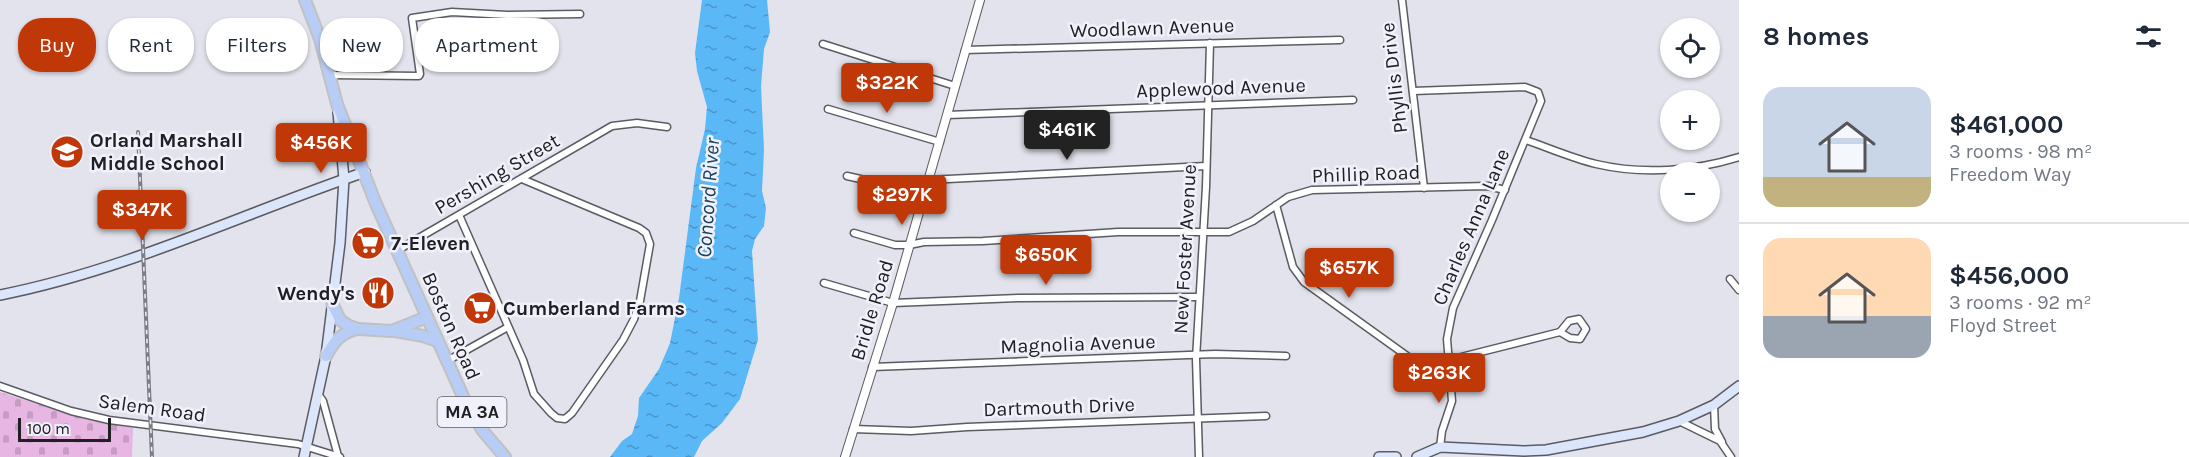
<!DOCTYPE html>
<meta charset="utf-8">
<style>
:root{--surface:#fff;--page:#f2f2f3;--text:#1f2937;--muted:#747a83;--line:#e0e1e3;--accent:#c03708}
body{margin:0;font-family:Karla,sans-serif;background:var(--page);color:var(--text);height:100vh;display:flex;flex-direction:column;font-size:22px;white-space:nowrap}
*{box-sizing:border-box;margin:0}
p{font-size:20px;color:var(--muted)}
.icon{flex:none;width:33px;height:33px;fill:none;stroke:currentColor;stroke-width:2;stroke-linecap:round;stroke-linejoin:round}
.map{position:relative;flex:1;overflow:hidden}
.side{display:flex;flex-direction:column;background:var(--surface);width:450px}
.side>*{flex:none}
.hud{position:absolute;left:18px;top:18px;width:570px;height:54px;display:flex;gap:12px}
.controls{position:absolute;left:1660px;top:18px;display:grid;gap:12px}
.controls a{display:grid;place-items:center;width:60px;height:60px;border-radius:50%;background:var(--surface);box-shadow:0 2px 4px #0004;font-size:30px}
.scale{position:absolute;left:18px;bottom:15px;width:93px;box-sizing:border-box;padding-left:6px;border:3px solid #202024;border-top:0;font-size:16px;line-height:21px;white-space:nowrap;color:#202024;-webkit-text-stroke:4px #f0f1fa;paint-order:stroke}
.price{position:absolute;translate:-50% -51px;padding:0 14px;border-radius:6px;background:var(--accent);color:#fff;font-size:20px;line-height:39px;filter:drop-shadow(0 2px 3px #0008)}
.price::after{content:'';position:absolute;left:50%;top:36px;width:18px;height:14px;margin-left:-9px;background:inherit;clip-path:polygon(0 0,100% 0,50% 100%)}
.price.current{background:#222;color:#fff}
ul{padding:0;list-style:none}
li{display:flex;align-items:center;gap:18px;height:150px;padding:0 24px}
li+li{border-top:2px solid var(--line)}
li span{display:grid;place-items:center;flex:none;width:168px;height:120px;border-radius:18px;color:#555}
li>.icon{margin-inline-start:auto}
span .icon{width:72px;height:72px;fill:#fffc;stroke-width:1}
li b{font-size:26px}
h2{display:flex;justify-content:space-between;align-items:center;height:72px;padding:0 24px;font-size:26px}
.chip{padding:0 21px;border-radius:24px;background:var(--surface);box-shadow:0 2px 4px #0004;font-size:21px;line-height:54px}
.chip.current{background:var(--accent);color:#fff}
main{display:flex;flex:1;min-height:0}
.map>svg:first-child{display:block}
</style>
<main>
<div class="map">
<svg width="1739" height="457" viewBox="0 0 1739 457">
<defs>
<pattern id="cemetery-stones" width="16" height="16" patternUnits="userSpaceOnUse" patternTransform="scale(1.5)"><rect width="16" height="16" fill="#e7b6e2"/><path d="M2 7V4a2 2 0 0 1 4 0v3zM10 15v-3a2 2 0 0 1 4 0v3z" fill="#c69cc2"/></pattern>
<pattern id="water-ripples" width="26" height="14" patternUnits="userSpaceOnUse" patternTransform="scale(1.5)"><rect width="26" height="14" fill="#5bb8f7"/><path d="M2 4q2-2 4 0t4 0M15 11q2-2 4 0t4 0" fill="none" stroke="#4b95c8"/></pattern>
</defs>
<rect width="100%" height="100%" fill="#e3e3ed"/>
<polygon fill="url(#cemetery-stones)" points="0,392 84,419 133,428 132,457 0,457"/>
<polygon fill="url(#water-ripples)" points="702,0 767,0 770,32 764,49 761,86 764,150 762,191 766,208 764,226 755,239 752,251 758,340 740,399 722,423 702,441 694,457 610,457 622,441 632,434 638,416 639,398 659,369 670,343 679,298 696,168 705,129 707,107 697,71 695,53"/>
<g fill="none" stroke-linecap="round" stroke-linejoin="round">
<defs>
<g id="minor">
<polyline points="1402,0 1424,188"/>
<polyline points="823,44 955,86"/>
<polyline points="965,50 1340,40"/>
<polyline points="331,75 419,76 420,74 412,18 452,12 507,15 580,14"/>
<polyline points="1413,91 1525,87 1538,92 1541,101 1492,220 1453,308 1447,339 1452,401 1442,431 1440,447"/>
<polyline points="828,109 940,142"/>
<polyline points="947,115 1353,100"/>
<path d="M1526,140C1549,148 1572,158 1596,164C1643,175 1694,171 1739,157"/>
<polyline points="847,176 905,189 924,196"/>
<polyline points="928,180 1206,166"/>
<polyline points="1276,205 1293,267 1304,282 1432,374 1450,376"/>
<polyline points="459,215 523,360 534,394 551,413 557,418 565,419 572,413 623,340 634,319 640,301 650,244 646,233 639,228 522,179"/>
<polyline points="854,233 895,245 909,245 924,242 983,241 1118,232 1229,232 1253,221 1288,197 1312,190 1488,186 1505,190"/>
<polyline points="398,250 612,126 637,123 667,127"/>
<polyline points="1730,279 1739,290"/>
<polyline points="824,283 893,303 1019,298 1199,297"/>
<polygon points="1579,319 1586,329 1580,339 1570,338 1560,332 1569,321"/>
<polyline points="1449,360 1560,332"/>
<polyline points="447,361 508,327"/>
<polyline points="872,367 1215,354 1286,356"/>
<polyline points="0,386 71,411 109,420 298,444 340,457"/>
<polyline points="318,394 323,401 338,456"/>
<polyline points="1714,405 1715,429 1722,442"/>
<polyline points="1679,421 1720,441 1731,457"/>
<polyline points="853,429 911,431 967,427 1266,416"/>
<polyline points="1199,457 1196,359 1206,187 1210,43"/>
</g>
<polyline id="tertiary" points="845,457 893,303 980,0"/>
<g id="secondary">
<path d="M0,295C127,270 244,213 365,172"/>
<polyline points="304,457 326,356 340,243 344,179 338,112"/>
<polyline points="1379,457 1396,457"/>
<polyline points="1417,457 1440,447 1524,451 1546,450 1643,432 1679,421 1714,405 1739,386"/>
</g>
<g id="primary">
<polyline points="305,0 320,39 337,104 376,204 466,403 483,431 505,457"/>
<polyline points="332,303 340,320 349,326 358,329 392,331 427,317"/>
<polyline points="395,331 423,336 438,341"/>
<path d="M326,356C334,341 341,333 357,329"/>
</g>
</defs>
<use href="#minor" stroke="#5b5b63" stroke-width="9"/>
<use href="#tertiary" stroke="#5b5b63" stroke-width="10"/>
<use href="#secondary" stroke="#5b5b63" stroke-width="12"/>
<use href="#primary" stroke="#c1c1c2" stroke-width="14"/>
<use href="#minor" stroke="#fff" stroke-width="6"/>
<use href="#tertiary" stroke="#fff" stroke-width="8"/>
<use href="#secondary" stroke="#dce6fa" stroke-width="9"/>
<use href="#primary" stroke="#b8cdf5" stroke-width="10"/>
<defs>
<polyline id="rail" points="138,132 152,457"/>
</defs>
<use href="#rail" stroke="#7c7c83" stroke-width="4"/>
<use href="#rail" stroke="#f0f1fa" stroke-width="1.5" stroke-dasharray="4.5" stroke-linecap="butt"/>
</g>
<defs>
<symbol id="school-disc" viewBox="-11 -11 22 22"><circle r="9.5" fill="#c03708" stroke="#f0f1fa"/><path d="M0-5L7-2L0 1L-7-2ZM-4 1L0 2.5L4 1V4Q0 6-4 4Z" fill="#fff"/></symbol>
<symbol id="supermarket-disc" viewBox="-11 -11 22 22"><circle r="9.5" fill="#c03708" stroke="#f0f1fa"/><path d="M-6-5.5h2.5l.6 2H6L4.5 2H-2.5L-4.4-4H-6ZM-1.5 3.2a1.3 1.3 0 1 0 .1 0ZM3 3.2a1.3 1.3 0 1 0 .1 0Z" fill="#fff"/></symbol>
<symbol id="restaurant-disc" viewBox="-11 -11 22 22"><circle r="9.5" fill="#c03708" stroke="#f0f1fa"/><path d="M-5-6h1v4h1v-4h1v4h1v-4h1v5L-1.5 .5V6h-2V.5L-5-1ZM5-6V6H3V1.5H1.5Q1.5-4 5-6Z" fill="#fff"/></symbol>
</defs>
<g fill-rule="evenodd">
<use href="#school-disc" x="48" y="133" width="38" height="38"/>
<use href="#supermarket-disc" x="349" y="224" width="38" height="38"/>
<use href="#restaurant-disc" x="359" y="274" width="38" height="38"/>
<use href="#supermarket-disc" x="461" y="289" width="38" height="38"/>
</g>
<g text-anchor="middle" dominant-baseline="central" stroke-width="5" stroke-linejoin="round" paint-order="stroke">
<rect fill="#f0f1fa" stroke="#5e5f64" stroke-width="1.5" x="437.5" y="397" width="69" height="30" rx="4.5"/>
<g font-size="18" font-weight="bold" fill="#202024">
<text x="472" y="412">MA 3A</text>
</g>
<g font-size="20" fill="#202024" stroke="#f0f1fa">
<text transform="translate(1152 28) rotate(-2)">Woodlawn Avenue</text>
<text transform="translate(1394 78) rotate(-97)">Phyllis Drive</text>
<text transform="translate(1221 88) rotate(-2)">Applewood Avenue</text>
<text transform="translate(497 174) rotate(-30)">Pershing Street</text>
<text transform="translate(1366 174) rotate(-2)">Phillip Road</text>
<text transform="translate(1471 227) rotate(-67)">Charles Anna Lane</text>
<text transform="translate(1185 249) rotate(-87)">New Foster Avenue</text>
<text transform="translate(872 310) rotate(-73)">Bridle Road</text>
<text transform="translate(451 326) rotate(66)">Boston Road</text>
<text transform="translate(1078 344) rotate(-2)">Magnolia Avenue</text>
<text transform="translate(1059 407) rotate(-2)">Dartmouth Drive</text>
<text transform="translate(152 408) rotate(8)">Salem Road</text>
</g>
<g font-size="20" font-weight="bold" fill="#202024" stroke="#f0f1fa" text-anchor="start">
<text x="90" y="140">Orland Marshall<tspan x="90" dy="23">Middle School</tspan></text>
<text x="391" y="243">7-Eleven</text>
<text x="355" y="293" text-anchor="end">Wendy's</text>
<text x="503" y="308">Cumberland Farms</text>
</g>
<g font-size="21" font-style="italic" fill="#1b425c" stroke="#f0f1fa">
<text transform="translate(708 198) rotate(-86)">Concord River</text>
</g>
</g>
</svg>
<div class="controls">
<a><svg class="icon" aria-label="locate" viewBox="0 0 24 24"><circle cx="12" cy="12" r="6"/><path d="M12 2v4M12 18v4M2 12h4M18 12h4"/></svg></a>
<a>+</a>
<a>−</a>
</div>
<div class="scale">100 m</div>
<b class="price" style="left:887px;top:114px">$322K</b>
<b class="price current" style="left:1067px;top:161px">$461K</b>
<b class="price" style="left:321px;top:174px">$456K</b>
<b class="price" style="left:902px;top:226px">$297K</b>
<b class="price" style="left:142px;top:241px">$347K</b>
<b class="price" style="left:1046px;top:286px">$650K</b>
<b class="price" style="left:1349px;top:299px">$657K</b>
<b class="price" style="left:1439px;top:404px">$263K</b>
<div class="hud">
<a class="chip current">Buy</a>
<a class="chip">Rent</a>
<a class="chip">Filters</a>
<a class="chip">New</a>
<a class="chip">Apartment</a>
</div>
</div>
<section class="side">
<h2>8 homes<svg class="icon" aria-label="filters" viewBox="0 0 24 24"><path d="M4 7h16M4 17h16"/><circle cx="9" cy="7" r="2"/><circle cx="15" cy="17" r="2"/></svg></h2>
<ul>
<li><span style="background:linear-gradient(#c9d6e8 75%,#c2b280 0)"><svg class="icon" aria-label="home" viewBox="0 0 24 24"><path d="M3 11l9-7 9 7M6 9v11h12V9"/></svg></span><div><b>$461,000</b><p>3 rooms · 98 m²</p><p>Freedom Way</p></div></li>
<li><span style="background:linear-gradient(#ffd9b3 65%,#9aa5b1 0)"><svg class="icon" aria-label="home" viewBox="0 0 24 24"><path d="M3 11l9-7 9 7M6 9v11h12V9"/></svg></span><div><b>$456,000</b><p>3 rooms · 92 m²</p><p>Floyd Street</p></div></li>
</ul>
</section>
</main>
